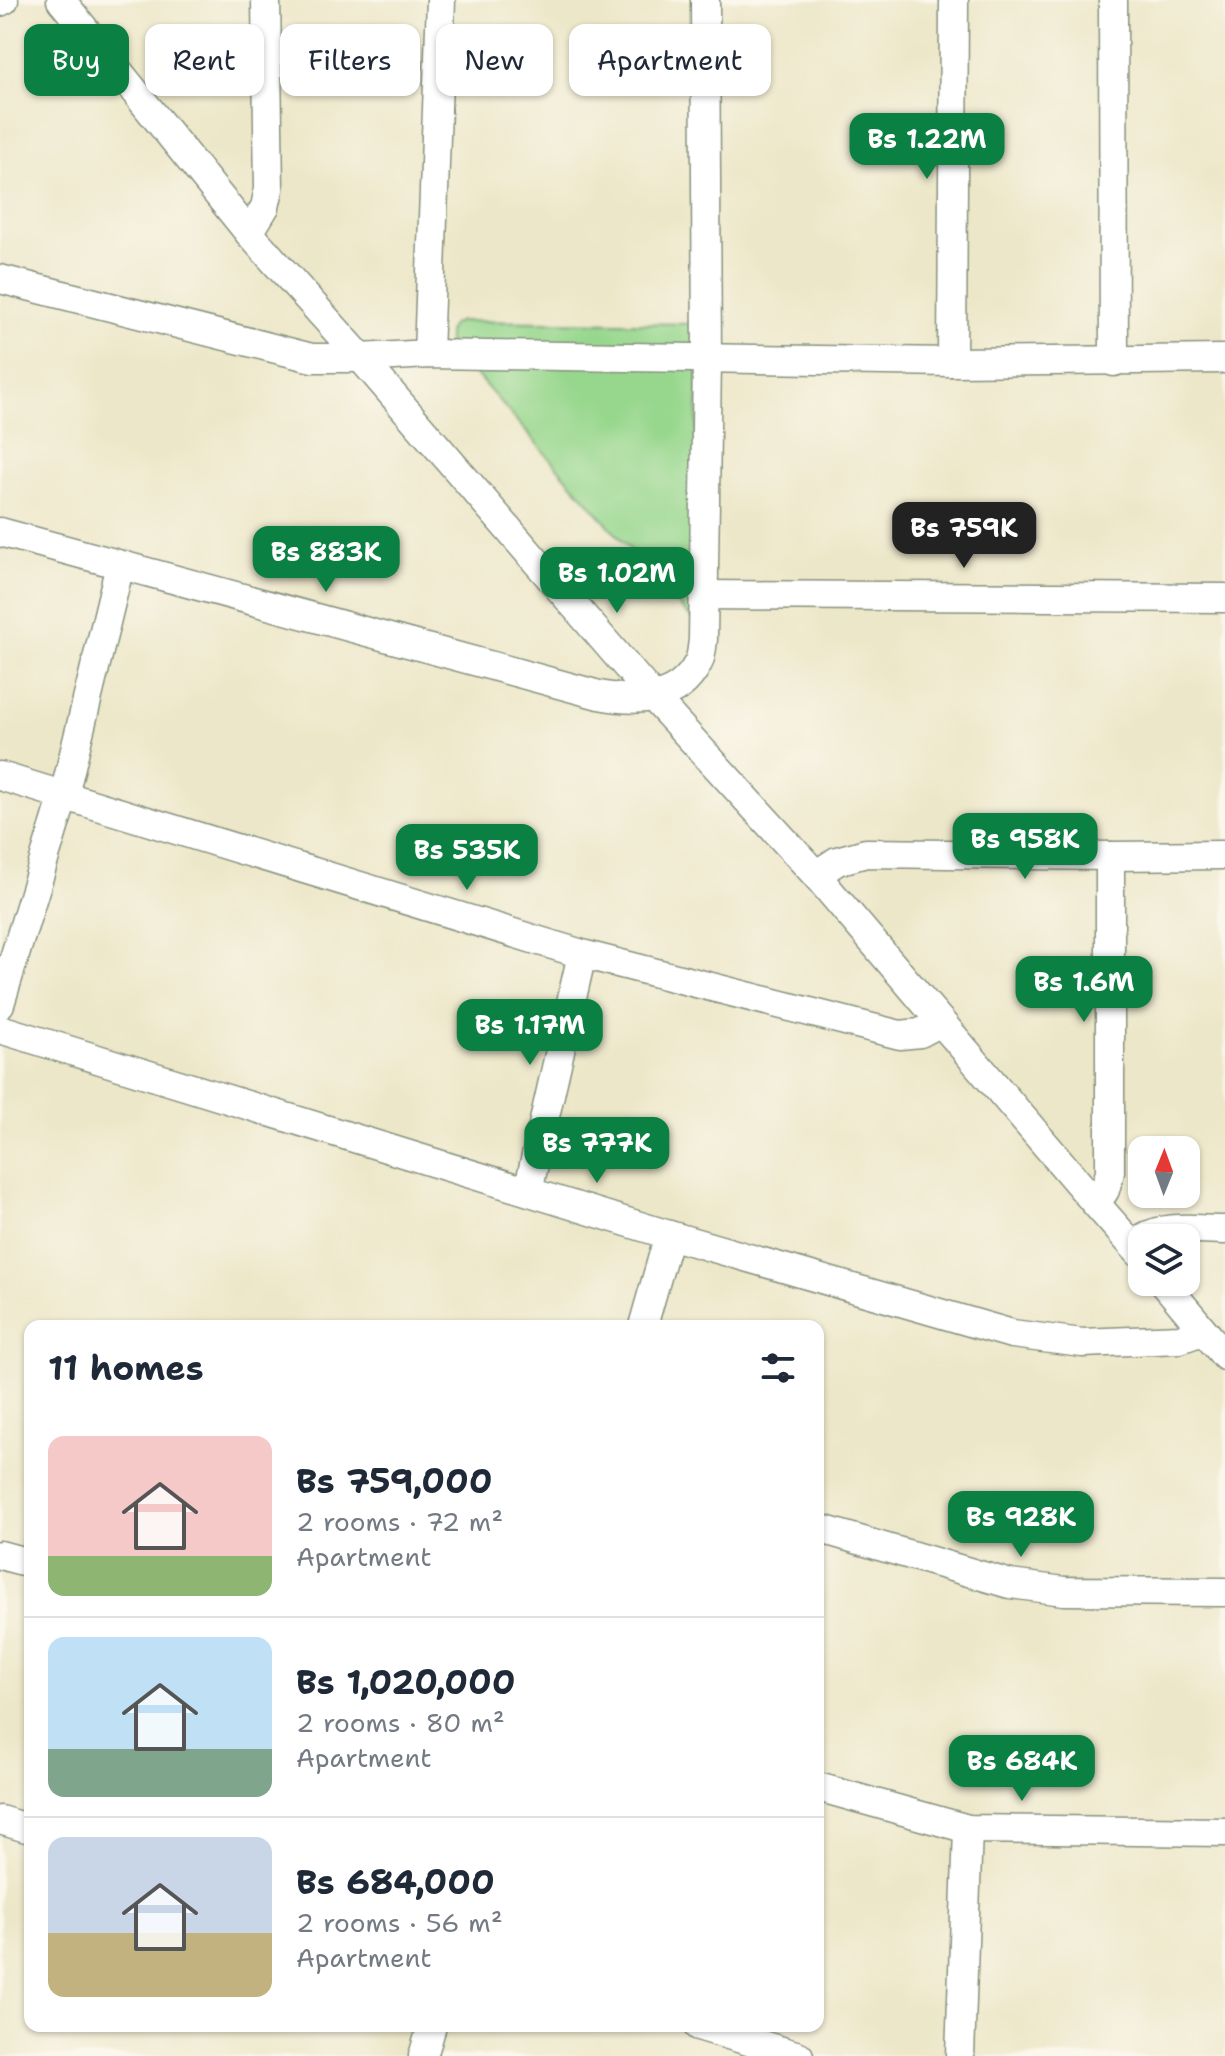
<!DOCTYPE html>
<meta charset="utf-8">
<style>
:root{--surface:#fff;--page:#f2f2f3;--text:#1f2937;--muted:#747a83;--line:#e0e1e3;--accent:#0b8043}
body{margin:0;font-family:"Shantell Sans",sans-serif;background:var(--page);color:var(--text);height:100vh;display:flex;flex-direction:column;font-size:30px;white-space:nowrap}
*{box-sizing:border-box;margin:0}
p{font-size:26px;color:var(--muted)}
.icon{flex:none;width:44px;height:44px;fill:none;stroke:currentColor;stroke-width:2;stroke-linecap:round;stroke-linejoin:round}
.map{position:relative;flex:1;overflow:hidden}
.details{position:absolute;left:24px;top:1320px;width:800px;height:712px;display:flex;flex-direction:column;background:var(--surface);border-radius:16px;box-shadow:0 2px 6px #0004}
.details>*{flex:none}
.hud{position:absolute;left:24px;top:24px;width:800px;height:72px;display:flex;gap:16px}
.needle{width:52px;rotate:1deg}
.fabs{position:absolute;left:1128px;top:1136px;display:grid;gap:16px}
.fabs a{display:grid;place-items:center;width:72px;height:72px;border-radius:16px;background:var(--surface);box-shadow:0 2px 6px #0004;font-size:40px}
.price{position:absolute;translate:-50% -68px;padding:0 18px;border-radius:16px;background:var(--accent);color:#fff;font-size:26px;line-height:52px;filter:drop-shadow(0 2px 4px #0008)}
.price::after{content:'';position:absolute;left:50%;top:48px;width:24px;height:18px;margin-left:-12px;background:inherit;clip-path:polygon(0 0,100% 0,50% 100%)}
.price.on{background:#222;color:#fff}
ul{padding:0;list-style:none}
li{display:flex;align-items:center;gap:24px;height:200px;padding:0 24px}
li+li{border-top:2px solid var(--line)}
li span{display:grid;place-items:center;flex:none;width:224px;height:160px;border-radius:16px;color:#555}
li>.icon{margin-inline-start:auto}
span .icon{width:96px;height:96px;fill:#fffc;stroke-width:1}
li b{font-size:34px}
h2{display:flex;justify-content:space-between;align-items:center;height:96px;padding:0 24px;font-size:34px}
.tag{padding:0 28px;border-radius:16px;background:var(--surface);box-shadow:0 2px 6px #0004;font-size:28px;line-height:72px}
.tag.on{background:var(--accent);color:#fff}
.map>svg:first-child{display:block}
</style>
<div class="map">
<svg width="1225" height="2056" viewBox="0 0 1225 2056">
<rect width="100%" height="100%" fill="#fbf7ec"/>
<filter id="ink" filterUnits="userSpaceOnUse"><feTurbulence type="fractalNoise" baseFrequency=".0125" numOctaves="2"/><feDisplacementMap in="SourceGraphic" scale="16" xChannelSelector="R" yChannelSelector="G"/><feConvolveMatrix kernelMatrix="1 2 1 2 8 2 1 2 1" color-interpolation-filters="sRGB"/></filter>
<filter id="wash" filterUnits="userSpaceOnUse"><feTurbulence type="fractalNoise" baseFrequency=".006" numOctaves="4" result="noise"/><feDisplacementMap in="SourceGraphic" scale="32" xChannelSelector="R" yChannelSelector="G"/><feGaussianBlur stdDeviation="1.8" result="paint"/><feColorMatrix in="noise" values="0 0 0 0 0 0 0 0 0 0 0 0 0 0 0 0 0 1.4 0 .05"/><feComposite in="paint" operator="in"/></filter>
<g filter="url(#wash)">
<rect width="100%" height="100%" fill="#ede7c9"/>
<path fill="#97d78d" stroke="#5b8a60" stroke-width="2" d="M461,321L699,324L693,619L686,613L448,343C447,331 449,324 461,321Z"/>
</g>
<g filter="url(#ink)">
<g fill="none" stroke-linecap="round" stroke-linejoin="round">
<defs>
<g id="street">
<polyline points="61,0 249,233 361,358 653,697 816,875 1096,1204 1142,1256"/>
<polyline points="1113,0 1114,362"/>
<polyline points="0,2 4,0"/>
<polyline points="249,233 265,207 269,189 266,0"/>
<polyline points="0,279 312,358 361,358 428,354 952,362 1225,359"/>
<polyline points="428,354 441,0"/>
<polyline points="952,362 954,0"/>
<path d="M0,532L599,695C636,702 678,703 698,663C702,656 702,646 703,639L707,359L705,0"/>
<polyline points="703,595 1225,598"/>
<polyline points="0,776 582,954 900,1035 920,1033 941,1022"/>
<polyline points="816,875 837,861 866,853 1110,856 1225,855"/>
<polyline points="0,1004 64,795 120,565"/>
<polyline points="0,1029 669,1235 1012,1334 1082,1343 1180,1339 1202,1331"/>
<polyline points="528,1191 582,954"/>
<polyline points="1096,1204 1105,1190 1110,1172 1110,856"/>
<path d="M1143,1238C1167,1224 1198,1230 1225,1230"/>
<polyline points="1163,1282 1225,1356"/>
<polyline points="643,1326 669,1235"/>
<polyline points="818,1528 1010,1584 1064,1591 1225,1592"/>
<polyline points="0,1555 30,1563"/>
<polyline points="818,1787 968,1829 1225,1832"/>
<polyline points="0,1820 30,1829"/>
<polyline points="698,2026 799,2056"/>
<polyline points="423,2056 432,2026"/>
<polyline points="960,2056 968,1829"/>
</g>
</defs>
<use href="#street" stroke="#86927e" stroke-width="31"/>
<use href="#street" stroke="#fff" stroke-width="28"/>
</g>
</g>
</svg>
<div class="fabs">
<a><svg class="needle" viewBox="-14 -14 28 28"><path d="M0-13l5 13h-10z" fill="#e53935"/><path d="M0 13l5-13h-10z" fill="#747a83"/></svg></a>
<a><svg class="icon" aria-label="layers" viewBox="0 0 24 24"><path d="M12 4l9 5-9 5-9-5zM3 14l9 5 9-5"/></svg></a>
</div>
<b class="price" style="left:927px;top:181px">Bs 1.22M</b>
<b class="price on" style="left:964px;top:570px">Bs 759K</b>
<b class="price" style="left:326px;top:594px">Bs 883K</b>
<b class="price" style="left:617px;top:615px">Bs 1.02M</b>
<b class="price" style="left:1025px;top:881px">Bs 958K</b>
<b class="price" style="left:467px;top:892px">Bs 535K</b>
<b class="price" style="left:1084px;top:1024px">Bs 1.6M</b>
<b class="price" style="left:530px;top:1067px">Bs 1.17M</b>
<b class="price" style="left:597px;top:1185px">Bs 777K</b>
<b class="price" style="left:1021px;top:1559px">Bs 928K</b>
<b class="price" style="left:1022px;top:1803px">Bs 684K</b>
<div class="hud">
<a class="tag on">Buy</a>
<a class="tag">Rent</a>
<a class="tag">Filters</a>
<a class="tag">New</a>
<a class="tag">Apartment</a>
</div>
<section class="details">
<h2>11 homes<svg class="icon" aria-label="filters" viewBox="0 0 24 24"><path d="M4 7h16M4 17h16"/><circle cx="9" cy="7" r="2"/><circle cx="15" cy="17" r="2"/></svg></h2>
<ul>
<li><span style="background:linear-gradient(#f6c9c9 75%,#8fb573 0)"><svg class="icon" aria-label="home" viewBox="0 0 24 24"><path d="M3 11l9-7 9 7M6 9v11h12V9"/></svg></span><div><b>Bs 759,000</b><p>2 rooms · 72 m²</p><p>Apartment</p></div></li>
<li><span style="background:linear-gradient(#bfe0f5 70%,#7fa58c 0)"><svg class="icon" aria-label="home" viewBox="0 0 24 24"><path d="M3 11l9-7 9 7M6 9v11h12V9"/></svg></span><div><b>Bs 1,020,000</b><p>2 rooms · 80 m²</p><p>Apartment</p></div></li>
<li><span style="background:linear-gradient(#c9d6e8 60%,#c2b280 0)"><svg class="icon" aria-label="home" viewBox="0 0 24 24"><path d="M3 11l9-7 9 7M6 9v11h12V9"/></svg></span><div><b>Bs 684,000</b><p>2 rooms · 56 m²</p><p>Apartment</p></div></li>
</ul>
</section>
</div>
